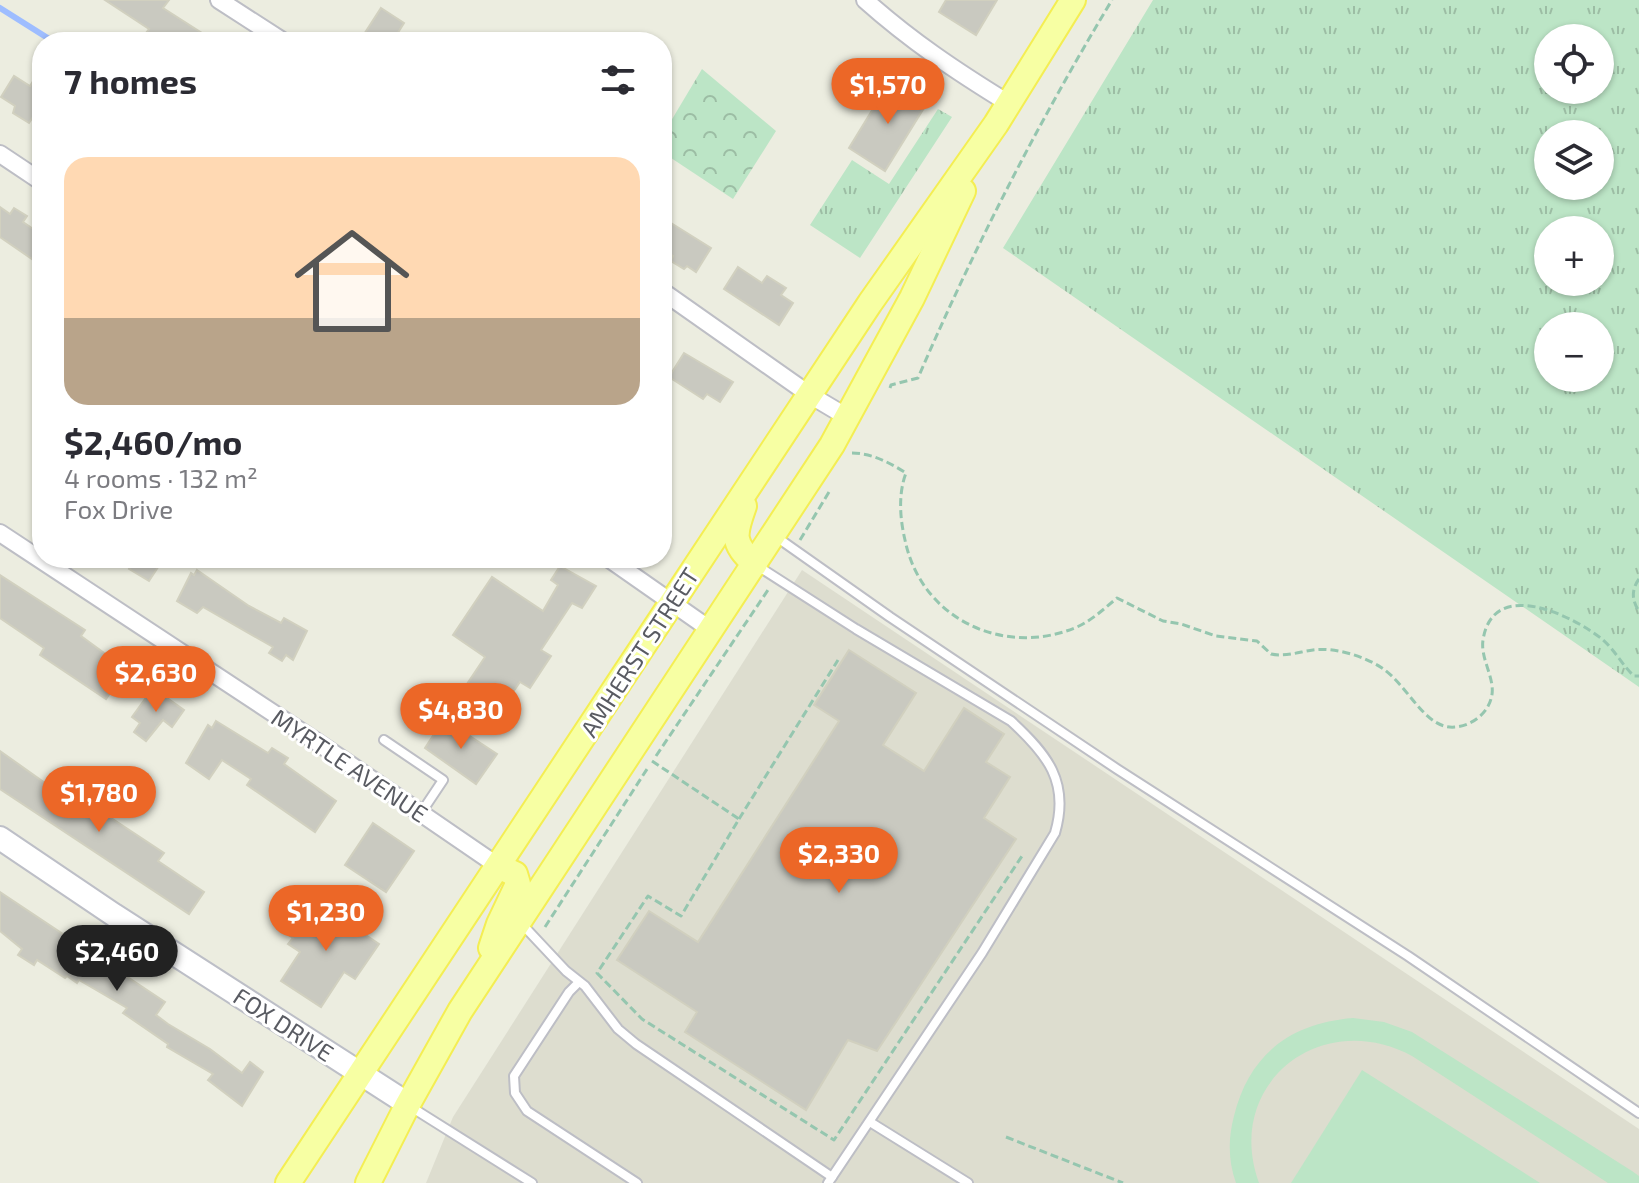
<!DOCTYPE html>
<meta charset="utf-8">
<style>
:root{--surface:#fff;--page:#f7f7f7;--text:#2b2b33;--muted:#7c7c81;--line:#e1e1e2;--accent:#ec6727}
body{margin:0;font-family:"Exo 2",sans-serif;background:var(--page);color:var(--text);height:100vh;display:flex;flex-direction:column;font-size:30px;white-space:nowrap}
*{box-sizing:border-box;margin:0}
p{font-size:26px;color:var(--muted)}
.icon{flex:none;width:44px;height:44px;fill:none;stroke:currentColor;stroke-width:2;stroke-linecap:round;stroke-linejoin:round}
.map{position:relative;flex:1;overflow:hidden}
.drawer{position:absolute;left:32px;top:32px;width:640px;height:536px;display:flex;flex-direction:column;background:var(--surface);border-radius:32px;box-shadow:0 2px 6px #0004}
.drawer>*{flex:none}
.tools{position:absolute;left:1534px;top:24px;display:grid;gap:16px}
.tools a{display:grid;place-items:center;width:80px;height:80px;border-radius:50%;background:var(--surface);box-shadow:0 2px 6px #0004;font-size:40px}
.price{position:absolute;translate:-50% -68px;padding:0 18px;border-radius:28px;background:var(--accent);color:#fff;font-size:26px;line-height:52px;filter:drop-shadow(0 2px 4px #0008)}
.price::after{content:'';position:absolute;left:50%;top:48px;width:24px;height:18px;margin-left:-12px;background:inherit;clip-path:polygon(0 0,100% 0,50% 100%)}
.price.selected{background:#222;color:#fff}
ul{padding:0;list-style:none}
li{display:grid;align-content:center;gap:16px;height:424px;padding:0 32px}
li+li{border-top:2px solid var(--line)}
li span{display:grid;place-items:center;height:248px;border-radius:24px;color:#555}
li>.icon{margin-inline-start:auto}
span .icon{width:144px;height:144px;fill:#fffc;stroke-width:1}
li b{font-size:34px}
h2{display:flex;justify-content:space-between;align-items:center;height:96px;padding:0 32px;font-size:34px}
.map>svg:first-child{display:block}
</style>
<div class="map">
<svg width="1639" height="1183" viewBox="0 0 1639 1183">
<defs>
<pattern id="grass-tufts" width="24" height="20" patternUnits="userSpaceOnUse" patternTransform="scale(2)"><rect width="24" height="20" fill="#bce5c6"/><path d="M3 7l-1-3M5 7V3M7 7l1-3M15 17l-1-3M17 17v-4M19 17l1-3" fill="none" stroke="#9cbda4"/></pattern>
<pattern id="forest-crowns" width="20" height="18" patternUnits="userSpaceOnUse" patternTransform="scale(2)"><rect width="20" height="18" fill="#bce5c6"/><path d="M2 6a3 3 0 1 1 6 0M12 15a3 3 0 1 1 6 0" fill="none" stroke="#9cbda4"/></pattern>
</defs>
<rect width="100%" height="100%" fill="#ecede0"/>
<polygon fill="#ddddcf" points="802,570 1639,1129 1639,1183 426,1183 453,1117"/>
<g fill="url(#grass-tufts)" fill-rule="evenodd">
<path d="M1153,0H1639V687L1003,248ZM1548,38H1600V90H1548ZM1548,134H1600V186H1548ZM1548,230H1600V282H1548ZM1548,326H1600V378H1548Z"/>
<polygon points="938,109 952,117 860,258 810,225 852,160 889,184"/>
</g>
<polygon fill="url(#forest-crowns)" points="702,69 776,131 733,199 662,152 662,136"/>
<g fill="#bce5c6">
<path d="M1353,1018L1384,1022L1412,1032L1632,1171L1639,1176V1183H1608L1412,1056C1321,1007 1223,1084 1259,1183H1236C1228,1161 1228,1138 1234,1116C1249,1054 1291,1023 1353,1018Z"/>
<polygon points="1362,1070 1540,1183 1291,1183"/>
</g>
<g fill="none" stroke-linecap="round" stroke-linejoin="round">
<polyline stroke="#9ebdff" stroke-width="6" points="0,8 54,42"/>
</g>
<g fill="#c9c9c0" stroke="#d1d0bf" stroke-width="2">
<polygon points="105,0 169,0 163,8 216,42 160,42 146,33 149,29"/>
<polygon points="946,0 997,0 976,35 939,12"/>
<polygon points="381,8 404,23 392,42 359,42"/>
<polygon points="42,67 42,111 36,120 33,117 29,123 13,113 15,106 1,97 14,76 30,86"/>
<polygon points="890,81 927,103 885,171 849,148"/>
<polygon points="0,207 10,214 14,208 27,216 23,222 42,235 42,266 0,237"/>
<polygon points="671,223 711,248 696,272 687,266 684,269 671,261 673,256 662,249 662,239"/>
<polygon points="738,267 762,283 767,276 786,288 781,295 793,303 779,325 724,289"/>
<polygon points="684,353 733,382 720,402 707,394 703,399 669,377"/>
<polygon points="135,558 164,558 149,581 129,569"/>
<polygon points="560,566 596,586 582,608 572,603 541,650 551,656 530,688 520,682 502,708 467,684 485,657 453,635 492,577 543,611 558,585 551,580"/>
<polygon points="197,570 249,606 281,623 284,618 307,631 293,660 286,655 282,661 269,653 273,647 203,607 197,613 177,601 191,573 194,575"/>
<polygon points="0,575 85,630 81,636 126,669 106,699 40,655 44,648 0,618"/>
<polygon points="849,650 916,693 883,745 924,771 964,708 1004,734 986,762 1010,777 984,818 1016,839 877,1051 848,1040 806,1110 685,1032 697,1012 617,960 649,911 698,942 839,721 814,705"/>
<polygon points="153,688 184,710 172,727 163,720 146,741 134,732 140,723 132,717"/>
<polygon points="444,719 497,754 476,784 425,748"/>
<polygon points="216,721 268,753 272,748 288,758 284,764 336,801 315,832 247,785 251,779 222,760 209,779 186,763 208,725 212,728"/>
<polygon points="0,751 76,805 81,798 164,853 158,861 204,892 189,914 0,789"/>
<polygon points="373,823 414,851 386,892 345,865"/>
<polygon points="0,892 165,1002 156,1015 168,1024 210,1049 242,1073 250,1062 263,1072 242,1106 208,1080 213,1074 167,1047 168,1044 123,1013 127,1008 79,980 77,983 67,976 65,978 37,960 34,965 18,955 22,949 0,931"/>
<polygon points="314,900 379,944 355,979 344,972 321,1007 281,981 300,952 288,944 293,938 290,936"/>
</g>
<g fill="none" stroke-linecap="round" stroke-linejoin="round">
<defs>
<g id="service">
<polyline points="775,536 890,617 1117,769 1408,956 1639,1113"/>
<path d="M756,565L856,629L1011,721C1047,754 1070,782 1055,833L982,953L828,1183"/>
<polyline points="625,570 633,558"/>
<polyline points="384,740 443,780 421,813"/>
<polyline points="520,922 566,971 585,986 618,1029 636,1044 832,1177"/>
<polyline points="579,982 569,992 514,1076 515,1093 527,1111 637,1183"/>
<polyline points="411,1107 532,1183"/>
<polyline points="870,1122 968,1183"/>
</g>
<g id="minor">
<polyline points="219,0 284,42"/>
<path d="M865,0C911,41 956,71 1008,103"/>
<polyline points="0,154 42,182"/>
<polyline points="662,291 810,395 847,417"/>
<polyline points="0,533 317,742 498,866"/>
<polyline points="608,558 711,630"/>
</g>
<polyline id="secondary" points="0,838 114,915 408,1104"/>
<g id="primary">
<path d="M744,506C734,534 731,543 755,564"/>
<polyline points="491,948 499,924 518,884 515,874 498,866"/>
<polyline points="288,1183 870,303 996,124 1073,0"/>
<polyline points="368,1183 408,1104 460,1011 832,445 912,298 963,191"/>
</g>
</defs>
<use href="#service" stroke="#bdbec5" stroke-width="12"/>
<use href="#minor" stroke="#bdbec5" stroke-width="20"/>
<use href="#secondary" stroke="#bdbfc7" stroke-width="26"/>
<use href="#primary" stroke="#f4ee53" stroke-width="28"/>
<g stroke="#95c6af" stroke-width="3" stroke-dasharray="8 4" stroke-linecap="butt">
<path d="M890,388L891,385L918,378C974,248 1039,121 1112,0"/>
<path d="M852,453C872,453 890,463 906,473C898,494 900,519 905,540C921,619 1004,658 1077,627C1092,620 1104,609 1117,598L1163,621L1181,624L1216,636L1257,641L1271,654C1285,657 1299,652 1313,650C1335,647 1364,656 1382,668C1408,685 1425,730 1455,727C1471,726 1487,714 1491,699C1497,680 1480,660 1483,640C1493,576 1573,616 1602,639C1615,650 1622,665 1634,676H1639"/>
<polyline points="800,540 829,492"/>
<path d="M1639,579C1631,590 1632,601 1639,611"/>
<polyline points="656,756 768,590"/>
<polyline points="652,761 739,819 681,916 648,896 597,973 642,1019 834,1140 1022,856"/>
<polyline points="739,819 838,660"/>
<polyline points="545,927 649,766"/>
<polyline points="1006,1137 1123,1183"/>
</g>
<use href="#service" stroke="#fff" stroke-width="8"/>
<use href="#minor" stroke="#fff" stroke-width="16"/>
<use href="#secondary" stroke="#fff" stroke-width="22"/>
<use href="#primary" stroke="#f7ffa3" stroke-width="24"/>
</g>
<g text-anchor="middle" dominant-baseline="central" stroke-width="6" stroke-linejoin="round" paint-order="stroke">
<g font-size="24" fill="#595b62" stroke="#fff">
<text transform="translate(639 652) rotate(-57)">AMHERST STREET</text>
<text transform="translate(350 765) rotate(34)">MYRTLE AVENUE</text>
<text transform="translate(284 1024) rotate(33)">FOX DRIVE</text>
</g>
</g>
</svg>
<div class="tools">
<a><svg class="icon" aria-label="locate" viewBox="0 0 24 24"><circle cx="12" cy="12" r="6"/><path d="M12 2v4M12 18v4M2 12h4M18 12h4"/></svg></a>
<a><svg class="icon" aria-label="layers" viewBox="0 0 24 24"><path d="M12 4l9 5-9 5-9-5zM3 14l9 5 9-5"/></svg></a>
<a>+</a>
<a>−</a>
</div>
<b class="price" style="left:888px;top:126px">$1,570</b>
<b class="price" style="left:156px;top:714px">$2,630</b>
<b class="price" style="left:461px;top:751px">$4,830</b>
<b class="price" style="left:99px;top:834px">$1,780</b>
<b class="price" style="left:839px;top:895px">$2,330</b>
<b class="price" style="left:326px;top:953px">$1,230</b>
<b class="price selected" style="left:117px;top:993px">$2,460</b>
<section class="drawer">
<h2>7 homes<svg class="icon" aria-label="filters" viewBox="0 0 24 24"><path d="M4 7h16M4 17h16"/><circle cx="9" cy="7" r="2"/><circle cx="15" cy="17" r="2"/></svg></h2>
<ul>
<li><span style="background:linear-gradient(#ffd9b3 65%,#b9a48a 0)"><svg class="icon" aria-label="home" viewBox="0 0 24 24"><path d="M3 11l9-7 9 7M6 9v11h12V9"/></svg></span><div><b>$2,460/mo</b><p>4 rooms · 132 m²</p><p>Fox Drive</p></div></li>
</ul>
</section>
</div>
